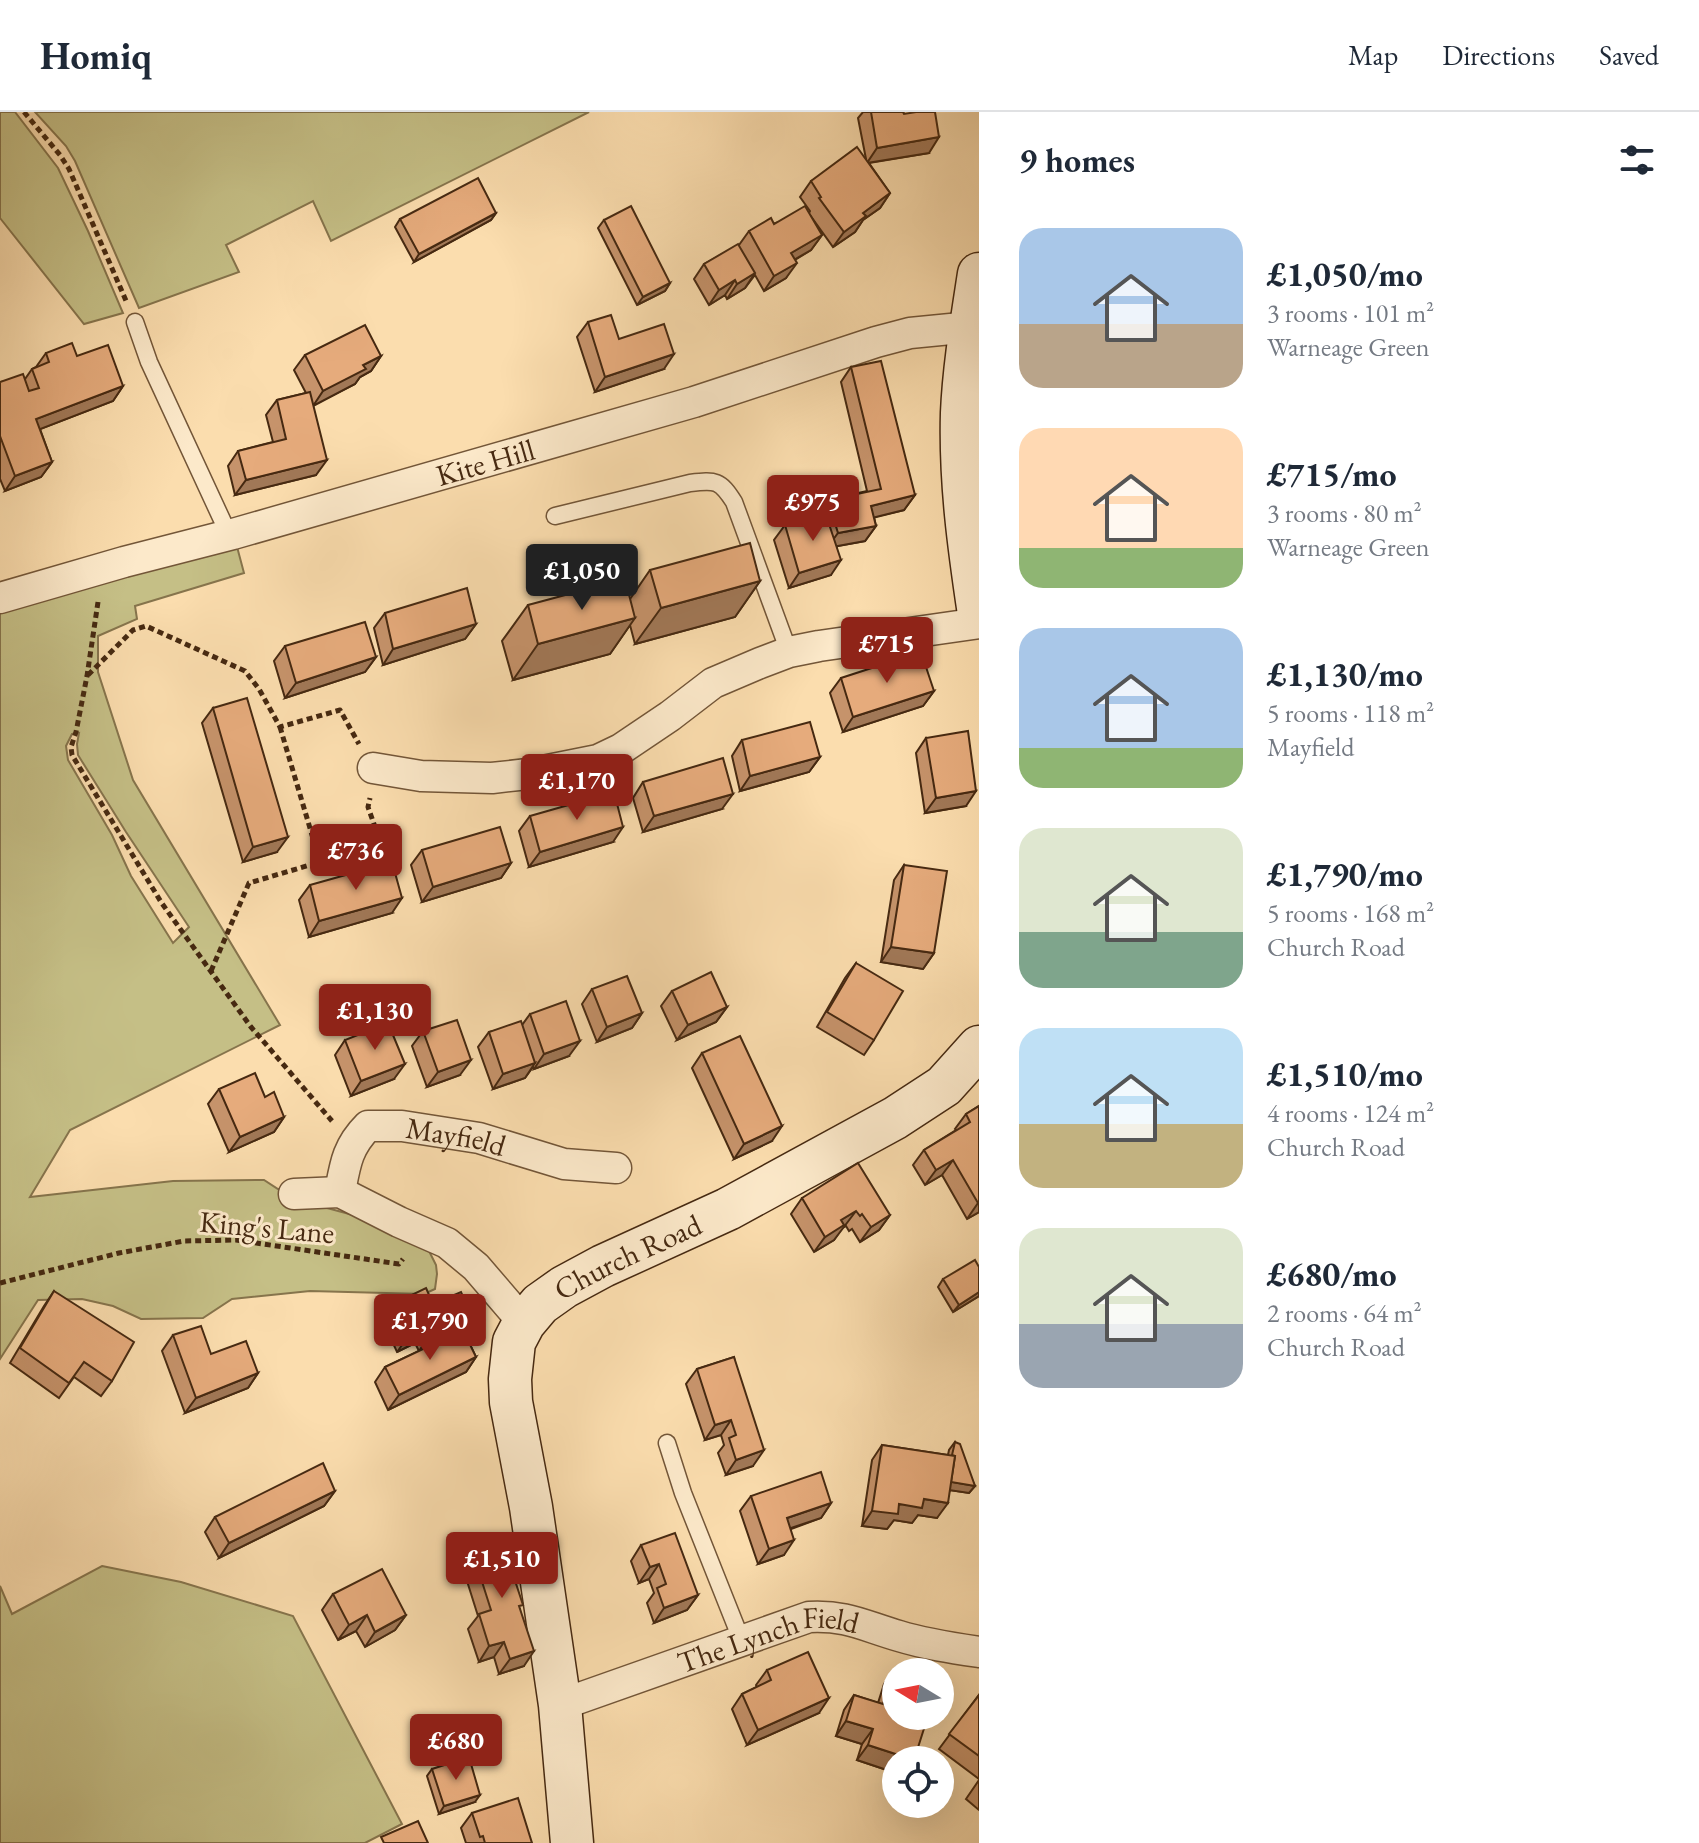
<!DOCTYPE html>
<meta charset="utf-8">
<style>
:root{--surface:#fff;--page:#f2f2f3;--text:#1f2937;--muted:#747a83;--line:#e0e1e3;--accent:#8f2418}
body{margin:0;font-family:"EB Garamond",serif;background:var(--page);color:var(--text);height:100vh;display:flex;flex-direction:column;font-size:30px;white-space:nowrap}
*{box-sizing:border-box;margin:0}
p{font-size:26px;color:var(--muted)}
.icon{flex:none;width:44px;height:44px;fill:none;stroke:currentColor;stroke-width:2;stroke-linecap:round;stroke-linejoin:round}
.map{position:relative;flex:1;overflow:hidden}
.side{display:flex;flex-direction:column;background:var(--surface);width:720px}
.side>*{flex:none}
.needle{width:52px;rotate:280deg}
.fabs{position:absolute;left:882px;top:1546px;display:grid;gap:16px}
.fabs a{display:grid;place-items:center;width:72px;height:72px;border-radius:50%;background:var(--surface);box-shadow:0 8px 32px #0002;font-size:40px}
.price{position:absolute;translate:-50% -68px;padding:0 18px;border-radius:8px;background:var(--accent);color:#fff;font-size:26px;line-height:52px;filter:drop-shadow(0 2px 4px #0008)}
.price::after{content:'';position:absolute;left:50%;top:48px;width:24px;height:18px;margin-left:-12px;background:inherit;clip-path:polygon(0 0,100% 0,50% 100%)}
.price.active{background:#222;color:#fff}
ul{padding:0;list-style:none}
li{display:flex;align-items:center;gap:24px;height:200px;padding:0 40px}
li span{display:grid;place-items:center;flex:none;width:224px;height:160px;border-radius:24px;color:#555}
li>.icon{margin-inline-start:auto}
span .icon{width:96px;height:96px;fill:#fffc;stroke-width:1}
li b{font-size:34px}
h2{display:flex;justify-content:space-between;align-items:center;height:96px;padding:0 40px;font-size:34px}
header{display:flex;align-items:center;gap:48px;box-sizing:border-box;height:112px;padding:0 40px;background:var(--surface);border-bottom:2px solid var(--line)}
header strong{font-size:38px}
nav{display:flex;gap:44px;margin-inline-start:auto;font-size:28px}
main{display:flex;flex:1;min-height:0}
.map>svg:first-child{display:block}
</style>
<header>
<strong>Homiq</strong>
<nav><a>Map</a><a>Directions</a><a>Saved</a></nav>
</header>
<main>
<div class="map">
<svg width="979" height="1731" viewBox="0 0 979 1731">
<rect width="100%" height="100%" fill="#fbddae"/>
<filter id="stains"><feTurbulence type="fractalNoise" baseFrequency=".0025" numOctaves="4"/><feColorMatrix values="0 0 0 0 .2 0 0 0 0 .09 0 0 0 0 .02 0 0 0 .5 -.17"/></filter>
<radialGradient id="worn" r=".72"><stop offset=".6" stop-color="#630" stop-opacity="0"/><stop offset="1" stop-color="#630" stop-opacity=".3"/></radialGradient>
<g fill="#c5bf86" stroke="#86744c" stroke-width="2" fill-rule="evenodd">
<polygon points="0,0 15,0 58,56 88,119 123,201 84,212 0,106"/>
<polygon points="35,0 589,0 331,129 313,89 226,133 239,160 139,196 75,49 66,34"/>
<path d="M236,431L244,461L135,494L137,507L98,524V560L133,668L280,913L70,1018L30,1085L173,1069L264,1068L278,1077L316,1093L390,1113L428,1137L436,1153L437,1162L435,1177L424,1182L310,1179L232,1187L203,1206L141,1207L113,1194L82,1187L38,1188L0,1247V498ZM79,621L77,632L78,643L126,720L189,815L173,831L131,764L112,723L68,648L66,634L72,622Z"/>
<polygon points="102,1454 181,1470 293,1504 402,1712 365,1731 0,1731 0,1474 12,1502"/>
</g>
<g fill="none" stroke-linecap="round" stroke-linejoin="round">
<defs>
<g id="lane">
<polyline points="135,210 149,250 229,423"/>
<path d="M555,404L690,371C716,368 720,368 734,390L789,540"/>
<polyline points="667,1331 683,1381 741,1527"/>
</g>
<g id="street">
<path id="s1" d="M0,486L124,450L233,422L694,290L876,230L910,221L971,215"/>
<polyline points="373,656 421,664 492,666 528,662 598,648 621,637 670,604 713,571 760,551 789,540 819,534 979,511"/>
<path id="s2" d="M340,1080C345,1053 347,1035 368,1014H402L479,1026L564,1052L616,1056"/>
<polyline points="294,1082 340,1080 399,1110 447,1131 476,1155 524,1211"/>
<path id="s3" d="M560,1593L809,1505C847,1503 864,1514 899,1524C925,1532 952,1536 979,1540"/>
</g>
<g id="secondary">
<path d="M979,162C972,208 964,255 962,301C960,369 969,435 979,502"/>
<path id="s4" d="M572,1731L560,1593L531,1395L511,1290L510,1267L514,1230L524,1211L540,1192L564,1175L603,1154L728,1097L895,1006L944,974L979,935"/>
</g>
</defs>
<use href="#lane" stroke="#735638" stroke-width="19"/>
<use href="#street" stroke="#735638" stroke-width="33"/>
<use href="#secondary" stroke="#462911" stroke-width="45"/>
<g stroke="#462911" stroke-width="5" stroke-dasharray="6 4" stroke-linecap="butt">
<polyline points="24,0 60,43 69,57 127,191"/>
<polyline points="98,490 87,564 76,620 71,635 72,643 161,790 181,818 251,915 332,1009"/>
<polyline points="88,563 133,518 146,514 245,559 259,577 280,615 340,598 359,632"/>
<polyline points="280,615 320,750"/>
<polyline points="211,859 249,771 381,732 368,695 370,686"/>
<polyline points="0,1171 119,1141 184,1129 236,1128 399,1152 403,1147"/>
</g>
<use href="#lane" stroke="#fce9ca" stroke-width="16"/>
<use href="#street" stroke="#fce9ca" stroke-width="30"/>
<use href="#secondary" stroke="#fce9ca" stroke-width="42"/>
</g>
<g fill="#c6936b" stroke="#462911" stroke-width="2">
<polygon points="863,0 903,0 929,41 869,51 890,81 880,96 863,108 855,120 833,135 810,103 822,123 811,138 795,148 786,166 764,179 755,163 745,176 727,187 725,183 709,193 694,167 704,152 739,133 749,119 809,101 810,99 800,85 811,69 866,47 858,6"/>
<polygon points="496,101 491,108 414,150 395,115 400,107"/>
<polygon points="604,108 670,171 665,179 637,193 598,116"/>
<polygon points="588,210 619,227 664,257 595,280 577,225"/>
<polygon points="46,241 77,244 123,274 113,289 40,317 52,350 41,365 5,379 0,367 0,270 25,267 32,257 36,255"/>
<polygon points="305,243 381,244 371,259 360,265 355,272 313,293 316,363 235,383 228,354 238,339 273,330 266,303 277,288 306,281 294,258"/>
<polygon points="851,255 915,383 904,398 874,405 876,414 865,429 837,434 831,463 789,476 774,428 785,413 819,402 828,388 867,379 841,270"/>
<polygon points="650,458 760,469 735,505 635,532 630,513 610,542 513,568 502,529 528,493 630,487"/>
<polygon points="385,501 476,512 465,527 383,553 374,516"/>
<polygon points="285,534 376,545 365,560 285,586 274,549"/>
<polygon points="841,566 934,579 923,594 843,620 830,581"/>
<polygon points="213,596 277,740 243,750 202,611"/>
<polygon points="926,626 966,694 925,701 916,641"/>
<polygon points="742,628 820,645 809,660 740,679 732,644"/>
<polygon points="643,670 722,697 643,720 633,686"/>
<polygon points="530,704 613,730 529,755 519,719"/>
<polygon points="422,738 511,751 501,766 422,790 411,753"/>
<polygon points="904,753 934,841 923,857 881,850 894,768"/>
<polygon points="310,773 392,801 309,825 299,788"/>
<polygon points="856,851 874,928 864,943 817,915 845,866"/>
<polygon points="592,877 642,901 632,916 597,930 582,892"/>
<polygon points="672,879 727,895 716,910 677,928 661,894"/>
<polygon points="530,902 569,944 534,957 533,955 525,966 493,977 478,935 489,920 522,913"/>
<polygon points="423,919 460,963 427,975 412,934"/>
<polygon points="345,928 394,967 351,984 335,943"/>
<polygon points="702,941 772,1029 734,1047 692,956"/>
<polygon points="219,977 265,985 284,1005 274,1020 229,1040 208,992"/>
<polygon points="979,994 979,1100 967,1107 942,1063 925,1073 913,1053 924,1038 956,1018 955,1017 966,1002"/>
<polygon points="802,1086 890,1103 879,1118 860,1130 852,1117 849,1119 846,1114 842,1116 834,1128 814,1140 791,1102"/>
<polygon points="943,1167 979,1184 953,1200 938,1175"/>
<polygon points="54,1179 112,1269 101,1284 74,1265 59,1286 10,1251 44,1194"/>
<polygon points="393,1192 433,1192 463,1218 476,1245 466,1260 388,1298 375,1270 385,1255 419,1239 415,1231 397,1240 382,1207"/>
<polygon points="173,1223 211,1242 258,1261 248,1276 185,1301 162,1239"/>
<polygon points="734,1245 753,1354 726,1363 718,1341 724,1333 721,1323 705,1328 686,1272 697,1257"/>
<polygon points="955,1330 975,1374 969,1381 950,1378 937,1406 918,1403 912,1411 894,1408 887,1417 862,1414 872,1348 882,1333 948,1343 949,1338"/>
<polygon points="335,1379 324,1394 219,1446 205,1420 215,1405"/>
<polygon points="751,1384 831,1391 821,1406 791,1417 784,1443 758,1452 740,1399"/>
<polygon points="641,1433 698,1483 687,1498 654,1511 647,1491 654,1481 649,1467 639,1471 631,1449"/>
<polygon points="471,1435 520,1497 524,1554 499,1562 494,1545 479,1550 468,1517 478,1504 461,1450"/>
<polygon points="333,1482 406,1503 395,1518 365,1535 356,1519 338,1528 322,1498"/>
<polygon points="895,1557 896,1648 896,1661 857,1648 862,1632 836,1624 844,1598 854,1583 878,1591 884,1572"/>
<polygon points="767,1558 819,1601 747,1633 732,1597 742,1582 757,1575 756,1573"/>
<polygon points="979,1583 979,1667 939,1637"/>
<polygon points="432,1657 475,1690 439,1702 427,1664"/>
<polygon points="979,1668 979,1698 966,1687"/>
<polygon points="472,1701 532,1731 466,1731 461,1716"/>
</g>
<g fill="#a17857" stroke="#462911" stroke-width="2">
<polygon points="939,25 929,41 867,51 877,36"/>
<polygon points="890,81 880,96 863,108 855,120 833,135 844,120 863,101"/>
<polygon points="496,101 491,108 414,150 419,142"/>
<polygon points="822,123 811,138 780,156 791,141"/>
<polygon points="797,151 786,166 764,179 774,164"/>
<polygon points="755,161 745,176 727,187 737,172"/>
<polygon points="735,168 725,183 709,193 719,178"/>
<polygon points="670,171 665,179 637,193 643,185"/>
<polygon points="674,242 664,257 595,280 605,265"/>
<polygon points="381,244 371,259 360,265 355,272 313,294 323,279 363,253"/>
<polygon points="123,274 113,289 25,323 36,307"/>
<polygon points="327,348 316,363 235,383 246,368"/>
<polygon points="52,350 41,365 5,379 15,364"/>
<polygon points="915,383 904,398 860,409 871,394"/>
<polygon points="876,414 865,429 827,436 838,421"/>
<polygon points="841,448 831,463 789,476 799,461"/>
<polygon points="760,469 735,505 635,532 661,496"/>
<polygon points="635,506 610,542 513,568 538,532"/>
<polygon points="476,512 465,527 383,553 393,537"/>
<polygon points="376,545 365,560 285,586 296,571"/>
<polygon points="934,579 923,594 843,620 853,605"/>
<polygon points="820,645 809,660 740,679 750,664"/>
<polygon points="976,679 966,694 925,701 936,686"/>
<polygon points="733,682 722,697 643,720 654,704"/>
<polygon points="623,715 613,730 529,755 540,740"/>
<polygon points="288,725 277,740 243,750 253,735"/>
<polygon points="511,751 501,766 422,790 433,775"/>
<polygon points="402,786 392,801 309,825 319,809"/>
<polygon points="891,835 934,841 923,857 881,850"/>
<polygon points="727,895 716,910 677,928 688,913"/>
<polygon points="642,901 632,916 597,930 607,915"/>
<polygon points="580,929 569,944 534,957 544,942"/>
<polygon points="471,948 460,963 427,975 438,960"/>
<polygon points="535,951 525,966 493,977 503,962"/>
<polygon points="405,952 394,967 351,984 361,969"/>
<polygon points="284,1005 274,1020 229,1040 240,1025"/>
<polygon points="782,1014 772,1029 734,1047 744,1032"/>
<polygon points="953,1048 942,1063 925,1073 936,1058"/>
<polygon points="978,1091 979,1091 979,1100 967,1107"/>
<polygon points="856,1099 834,1128 814,1140 825,1125 841,1108"/>
<polygon points="890,1103 879,1118 860,1130 871,1115"/>
<polygon points="979,1180 979,1184 953,1200 959,1193"/>
<polygon points="472,1205 462,1220 419,1239 429,1224"/>
<polygon points="426,1216 415,1231 397,1240 408,1225"/>
<polygon points="476,1245 466,1260 388,1298 399,1283"/>
<polygon points="258,1261 248,1276 185,1301 196,1286"/>
<polygon points="731,1308 721,1323 705,1328 715,1313"/>
<polygon points="764,1338 753,1354 726,1363 736,1348"/>
<polygon points="947,1369 975,1374 969,1381 942,1377"/>
<polygon points="335,1379 324,1394 219,1446 229,1431"/>
<polygon points="924,1387 948,1391 937,1406 918,1403 912,1411 894,1408 887,1417 862,1414 872,1399"/>
<polygon points="831,1391 821,1406 776,1421 787,1406"/>
<polygon points="794,1428 784,1443 758,1452 769,1437"/>
<polygon points="659,1452 649,1467 639,1471 650,1455"/>
<polygon points="698,1483 687,1498 654,1511 664,1496"/>
<polygon points="367,1503 356,1519 338,1528 349,1513"/>
<polygon points="406,1503 395,1518 365,1535 375,1520"/>
<polygon points="504,1530 494,1545 479,1550 489,1534"/>
<polygon points="534,1539 524,1554 499,1562 510,1547"/>
<polygon points="829,1586 819,1601 747,1633 758,1618"/>
<polygon points="846,1609 873,1617 862,1632 836,1624"/>
<polygon points="868,1633 914,1648 896,1648 896,1661 857,1648"/>
<polygon points="480,1683 475,1690 439,1702 444,1694"/>
</g>
<g fill="#e6ab7c" stroke="#462911" stroke-width="2">
<polygon points="871,0 903,0 904,2 916,0 935,0 939,25 877,36"/>
<polygon points="857,35 890,81 863,101 866,104 844,120 819,86 821,85 811,69"/>
<polygon points="478,66 496,101 419,142 400,107"/>
<polygon points="631,94 670,171 643,185 604,108"/>
<polygon points="805,94 822,123 791,141 797,151 774,164 749,119 771,106 774,112"/>
<polygon points="738,132 755,161 737,172 735,168 719,178 704,152"/>
<polygon points="611,203 619,227 664,212 674,242 605,265 588,210"/>
<polygon points="365,213 381,244 363,253 366,257 323,279 305,243"/>
<polygon points="72,231 77,244 108,233 123,274 36,307 52,350 15,364 0,324 0,270 23,262 29,279 39,276 32,257 49,250 46,241"/>
<polygon points="881,249 915,383 871,394 876,414 838,421 828,388 881,377 851,255"/>
<polygon points="310,280 327,348 246,368 238,339 286,327 277,288"/>
<polygon points="825,400 841,448 799,461 785,413"/>
<polygon points="750,431 760,469 661,496 650,458"/>
<polygon points="625,467 635,506 538,532 528,493"/>
<polygon points="467,476 476,512 393,537 385,501"/>
<polygon points="365,510 376,545 296,571 285,534"/>
<polygon points="921,540 934,579 853,605 841,566"/>
<polygon points="247,586 288,725 253,735 213,596"/>
<polygon points="810,610 820,645 750,664 742,628"/>
<polygon points="968,619 976,679 936,686 926,626"/>
<polygon points="723,646 733,682 654,704 643,670"/>
<polygon points="614,680 623,715 540,740 530,704"/>
<polygon points="500,715 511,751 433,775 422,738"/>
<polygon points="392,750 402,786 319,809 310,773"/>
<polygon points="904,753 947,759 934,841 891,835"/>
<polygon points="856,851 903,879 874,928 827,900"/>
<polygon points="711,860 727,895 688,913 672,879"/>
<polygon points="627,864 642,901 607,915 592,877"/>
<polygon points="566,889 580,929 544,942 530,902"/>
<polygon points="457,908 471,948 438,960 423,919"/>
<polygon points="521,909 535,951 503,962 489,920"/>
<polygon points="388,911 405,952 361,969 345,928"/>
<polygon points="740,924 782,1014 744,1032 702,941"/>
<polygon points="255,961 265,985 274,980 284,1005 240,1025 219,977"/>
<polygon points="979,994 979,1091 978,1091 953,1048 936,1058 924,1038 970,1010 966,1002"/>
<polygon points="858,1051 890,1103 871,1115 862,1102 860,1104 856,1099 841,1108 844,1113 825,1125 802,1086"/>
<polygon points="975,1148 979,1155 979,1180 959,1193 943,1167"/>
<polygon points="426,1176 433,1192 461,1180 472,1205 429,1224 426,1216 408,1225 393,1192"/>
<polygon points="54,1179 134,1230 112,1269 84,1250 69,1271 20,1236"/>
<polygon points="201,1214 211,1242 246,1229 258,1261 196,1286 173,1223"/>
<polygon points="463,1218 476,1245 399,1283 385,1255"/>
<polygon points="734,1245 764,1338 736,1348 729,1326 736,1323 731,1308 715,1313 697,1257"/>
<polygon points="955,1330 960,1332 975,1374 951,1370 955,1344 952,1343"/>
<polygon points="882,1333 955,1344 948,1391 924,1387 922,1396 899,1392 898,1402 872,1399"/>
<polygon points="323,1351 335,1379 229,1431 215,1405"/>
<polygon points="821,1360 831,1391 787,1406 794,1428 769,1437 751,1384"/>
<polygon points="675,1421 698,1483 664,1496 657,1476 666,1472 659,1452 650,1455 641,1433"/>
<polygon points="501,1426 523,1493 519,1494 534,1539 510,1547 504,1530 489,1534 479,1502 491,1498 471,1435"/>
<polygon points="382,1457 406,1503 375,1520 367,1503 349,1513 333,1482"/>
<polygon points="808,1540 829,1586 758,1618 742,1582 771,1568 767,1558"/>
<polygon points="895,1557 904,1560 896,1560 896,1604 928,1604 914,1648 868,1633 873,1617 846,1609 854,1583 883,1592"/>
<polygon points="979,1583 979,1644 949,1622"/>
<polygon points="469,1645 480,1683 444,1694 432,1657"/>
<polygon points="518,1686 532,1731 485,1731 483,1724 480,1725 472,1701"/>
<polygon points="418,1709 428,1731 384,1731 381,1725"/>
</g>
<g text-anchor="middle" dominant-baseline="central" stroke-width="6" stroke-linejoin="round" paint-order="stroke">
<g font-size="30" fill="#462911" stroke="#fce9ca">
<text stroke="none"><textPath href="#s1" startOffset="504">Kite Hill</textPath></text>
<text stroke="none"><textPath href="#s2" startOffset="162">Mayfield</textPath></text>
<text transform="translate(267 1115) rotate(5)">King's Lane</text>
<text stroke="none"><textPath href="#s4" startOffset="652">Church Road</textPath></text>
<text stroke="none"><textPath href="#s3" startOffset="220">The Lynch Field</textPath></text>
</g>
</g>
<rect width="100%" height="100%" filter="url(#stains)"/>
<rect width="100%" height="100%" fill="url(#worn)"/>
</svg>
<div class="fabs">
<a><svg class="needle" viewBox="-14 -14 28 28"><path d="M0-13l5 13h-10z" fill="#e53935"/><path d="M0 13l5-13h-10z" fill="#747a83"/></svg></a>
<a><svg class="icon" aria-label="locate" viewBox="0 0 24 24"><circle cx="12" cy="12" r="6"/><path d="M12 2v4M12 18v4M2 12h4M18 12h4"/></svg></a>
</div>
<b class="price" style="left:813px;top:431px">£975</b>
<b class="price active" style="left:582px;top:500px">£1,050</b>
<b class="price" style="left:887px;top:573px">£715</b>
<b class="price" style="left:577px;top:710px">£1,170</b>
<b class="price" style="left:356px;top:780px">£736</b>
<b class="price" style="left:375px;top:940px">£1,130</b>
<b class="price" style="left:430px;top:1250px">£1,790</b>
<b class="price" style="left:502px;top:1488px">£1,510</b>
<b class="price" style="left:456px;top:1670px">£680</b>
</div>
<section class="side">
<h2>9 homes<svg class="icon" aria-label="filters" viewBox="0 0 24 24"><path d="M4 7h16M4 17h16"/><circle cx="9" cy="7" r="2"/><circle cx="15" cy="17" r="2"/></svg></h2>
<ul>
<li><span style="background:linear-gradient(#a9c7e8 60%,#b9a48a 0)"><svg class="icon" aria-label="home" viewBox="0 0 24 24"><path d="M3 11l9-7 9 7M6 9v11h12V9"/></svg></span><div><b>£1,050/mo</b><p>3 rooms · 101 m²</p><p>Warneage Green</p></div></li>
<li><span style="background:linear-gradient(#ffd9b3 75%,#8fb573 0)"><svg class="icon" aria-label="home" viewBox="0 0 24 24"><path d="M3 11l9-7 9 7M6 9v11h12V9"/></svg></span><div><b>£715/mo</b><p>3 rooms · 80 m²</p><p>Warneage Green</p></div></li>
<li><span style="background:linear-gradient(#a9c7e8 75%,#8fb573 0)"><svg class="icon" aria-label="home" viewBox="0 0 24 24"><path d="M3 11l9-7 9 7M6 9v11h12V9"/></svg></span><div><b>£1,130/mo</b><p>5 rooms · 118 m²</p><p>Mayfield</p></div></li>
<li><span style="background:linear-gradient(#dfe7d0 65%,#7fa58c 0)"><svg class="icon" aria-label="home" viewBox="0 0 24 24"><path d="M3 11l9-7 9 7M6 9v11h12V9"/></svg></span><div><b>£1,790/mo</b><p>5 rooms · 168 m²</p><p>Church Road</p></div></li>
<li><span style="background:linear-gradient(#bfe0f5 60%,#c2b280 0)"><svg class="icon" aria-label="home" viewBox="0 0 24 24"><path d="M3 11l9-7 9 7M6 9v11h12V9"/></svg></span><div><b>£1,510/mo</b><p>4 rooms · 124 m²</p><p>Church Road</p></div></li>
<li><span style="background:linear-gradient(#dfe7d0 60%,#9aa5b1 0)"><svg class="icon" aria-label="home" viewBox="0 0 24 24"><path d="M3 11l9-7 9 7M6 9v11h12V9"/></svg></span><div><b>£680/mo</b><p>2 rooms · 64 m²</p><p>Church Road</p></div></li>
</ul>
</section>
</main>
